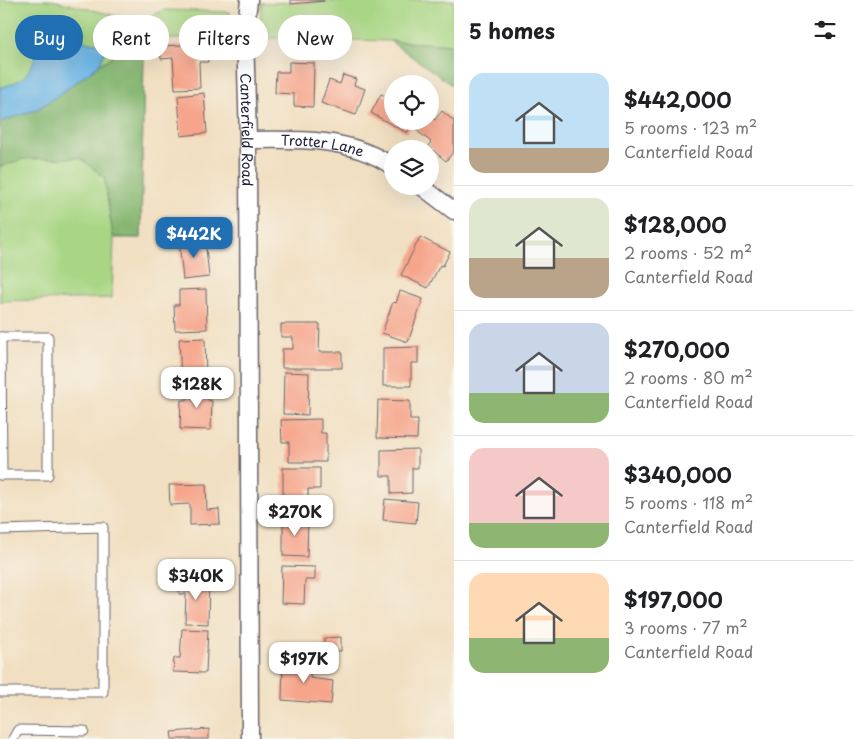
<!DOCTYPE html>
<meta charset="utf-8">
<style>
:root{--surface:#fff;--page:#f6f6f6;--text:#202124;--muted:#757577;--line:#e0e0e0;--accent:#1f6fb2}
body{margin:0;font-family:"Playpen Sans",sans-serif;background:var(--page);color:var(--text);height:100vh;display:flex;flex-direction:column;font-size:19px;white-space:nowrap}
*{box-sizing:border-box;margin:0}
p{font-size:16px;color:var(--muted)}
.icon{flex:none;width:28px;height:28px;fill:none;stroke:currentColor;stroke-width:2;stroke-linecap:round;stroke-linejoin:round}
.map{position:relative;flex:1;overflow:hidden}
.sheet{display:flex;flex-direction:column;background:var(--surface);width:400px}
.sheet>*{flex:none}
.guide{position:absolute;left:15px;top:15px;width:364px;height:45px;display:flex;gap:10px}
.controls{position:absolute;left:384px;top:75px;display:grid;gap:10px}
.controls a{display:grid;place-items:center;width:55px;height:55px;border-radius:50%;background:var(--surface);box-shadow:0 5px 20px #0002;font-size:25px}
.price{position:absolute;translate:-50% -42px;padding:0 11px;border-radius:10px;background:#fff;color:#222;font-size:16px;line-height:32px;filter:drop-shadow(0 1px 2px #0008)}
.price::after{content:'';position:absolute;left:50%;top:30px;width:15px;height:11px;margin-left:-8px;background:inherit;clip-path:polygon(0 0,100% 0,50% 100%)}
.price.selected{background:var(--accent);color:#fff}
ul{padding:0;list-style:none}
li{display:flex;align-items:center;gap:15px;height:125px;padding:0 15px}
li+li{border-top:1px solid var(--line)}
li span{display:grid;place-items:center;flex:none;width:140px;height:100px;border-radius:15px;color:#555}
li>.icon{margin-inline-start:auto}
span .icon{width:60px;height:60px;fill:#fffc;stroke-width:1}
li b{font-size:21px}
h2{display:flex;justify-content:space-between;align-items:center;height:60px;padding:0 15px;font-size:21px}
.chip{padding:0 18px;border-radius:22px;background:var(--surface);box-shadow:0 5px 20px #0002;font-size:18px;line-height:45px}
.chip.selected{background:var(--accent);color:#fff}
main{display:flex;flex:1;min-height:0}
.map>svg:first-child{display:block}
</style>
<main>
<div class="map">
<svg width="454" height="739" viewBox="0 0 454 739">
<rect width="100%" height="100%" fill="#f7f3e8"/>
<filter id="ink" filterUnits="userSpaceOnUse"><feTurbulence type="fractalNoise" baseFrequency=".02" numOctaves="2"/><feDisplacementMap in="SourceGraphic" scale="10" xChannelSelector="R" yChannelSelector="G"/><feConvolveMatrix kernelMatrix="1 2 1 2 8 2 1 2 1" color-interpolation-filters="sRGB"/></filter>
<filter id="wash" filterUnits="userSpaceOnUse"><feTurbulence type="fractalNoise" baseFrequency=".0096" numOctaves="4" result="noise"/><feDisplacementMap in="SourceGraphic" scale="20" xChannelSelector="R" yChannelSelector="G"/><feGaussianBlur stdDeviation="1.12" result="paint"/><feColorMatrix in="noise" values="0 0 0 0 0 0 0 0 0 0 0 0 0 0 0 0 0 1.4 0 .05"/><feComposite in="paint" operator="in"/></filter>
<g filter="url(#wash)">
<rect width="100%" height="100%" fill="#f1dfc1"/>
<g fill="#a8d684" stroke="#657c60">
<polygon points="0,0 51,0 138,21 165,10 230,12 228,39 142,39 144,49 141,238 114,238 112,298 0,301"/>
<polygon points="403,0 454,0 454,45 390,41 260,38 261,3"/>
</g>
<g fill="#86b772" stroke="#546c56">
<polygon points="142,39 144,49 141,238 113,237 104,177 80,158 24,159 0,167 0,122 63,92 100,64"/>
<polygon points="390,41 454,45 454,87"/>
</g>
<path fill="#6db6e5" stroke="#486c90" d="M56,36C72,37 86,42 102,44L106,49L100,64L63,92L38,109L0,122V88C7,85 17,83 22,78C39,64 30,47 56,36Z"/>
<g id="blocks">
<g fill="#f6a58b">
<polygon points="291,0 324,0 324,1 291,4"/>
<polygon points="207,44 208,62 199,62 200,88 175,89 173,58 161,59 160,46"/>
<polygon points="289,62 314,63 313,107 294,106 294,94 275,93 276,72 289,72"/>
<polygon points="343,75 356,79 354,85 365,89 356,115 321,103 329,80 340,84"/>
<polygon points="392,89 392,121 413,121 407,133 371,113 381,94 388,97"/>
<polygon points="204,93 207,133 181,136 178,96"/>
<polygon points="442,111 454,121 454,151 446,161 428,146 431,142 416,130 424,121 430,121 430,116 435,120"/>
<polygon points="420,237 450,252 443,266 440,265 428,288 401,275"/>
<polygon points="205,238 209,277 183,280 179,241"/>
<polygon points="206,289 207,329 175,330 174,305 179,305 179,290"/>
<polygon points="400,291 423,299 408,342 382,333 393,302 396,303"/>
<polygon points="281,324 320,324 319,352 342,352 342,368 282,368 282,349 293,349 293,337 281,337"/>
<polygon points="205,338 206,379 181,380 179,339"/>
<polygon points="418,347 418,363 411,363 411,386 383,386 383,348"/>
<polygon points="284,372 309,373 308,415 283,414"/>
<polygon points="188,385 209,386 208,400 212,401 211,430 180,429 181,400 187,400"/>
<polygon points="378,400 410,401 410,420 418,420 417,439 377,438"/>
<polygon points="321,419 321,433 326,433 326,462 289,462 289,442 282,442 281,420"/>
<polygon points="418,449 418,468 412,468 412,493 391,494 391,476 381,476 381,450"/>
<polygon points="283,468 320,468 320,489 308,489 308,509 283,509"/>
<polygon points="206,484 207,510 219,509 220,524 190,525 190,504 170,505 169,485"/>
<polygon points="385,499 418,502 416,523 383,520"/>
<polygon points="283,517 308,517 307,557 283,556"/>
<polygon points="282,566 315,567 315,580 305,580 304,604 281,603"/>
<polygon points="179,580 209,581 208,624 185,623 186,594 179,594"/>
<polygon points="182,629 208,630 206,673 173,672 174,658 180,658"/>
<polygon points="341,637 341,651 324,652 324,638"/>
<polygon points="283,658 312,661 310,678 333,681 331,704 282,700"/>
<polygon points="209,729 209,739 172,739 171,732"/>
</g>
</g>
</g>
<g filter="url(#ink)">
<use href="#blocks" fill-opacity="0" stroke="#6a646a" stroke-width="1"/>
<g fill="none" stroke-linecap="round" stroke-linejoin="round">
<defs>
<g id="lane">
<polyline points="0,337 48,337 48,475 0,475"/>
<polyline points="1,337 2,475"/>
<polyline points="0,530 103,527 103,692 0,692"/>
<polyline points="13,739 18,730 84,731"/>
</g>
<g id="street">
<path id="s1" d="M249,0L245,33L248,140L250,739"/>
<path id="s2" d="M248,140C297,139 350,137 392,166"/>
<polyline points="421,186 454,211"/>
</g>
</defs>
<use href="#lane" stroke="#6a646a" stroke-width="11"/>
<use href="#street" stroke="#6a646a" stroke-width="19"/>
<use href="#lane" stroke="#fff" stroke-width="9"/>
<use href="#street" stroke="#fff" stroke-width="16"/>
</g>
</g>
<g text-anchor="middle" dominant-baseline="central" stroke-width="5" stroke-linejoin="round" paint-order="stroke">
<g font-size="14" fill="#22223b" stroke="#f7f3e8">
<text stroke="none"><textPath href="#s1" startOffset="130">Canterfield Road</textPath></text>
<text stroke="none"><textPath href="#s2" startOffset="75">Trotter Lane</textPath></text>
</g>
</g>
</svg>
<div class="controls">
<a><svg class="icon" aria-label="locate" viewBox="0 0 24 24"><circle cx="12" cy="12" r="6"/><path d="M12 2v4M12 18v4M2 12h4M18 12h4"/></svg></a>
<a><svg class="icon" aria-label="layers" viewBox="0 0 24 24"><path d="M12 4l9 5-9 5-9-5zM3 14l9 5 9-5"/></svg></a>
</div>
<b class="price selected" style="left:194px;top:259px">$442K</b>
<b class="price" style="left:197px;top:409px">$128K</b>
<b class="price" style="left:295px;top:537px">$270K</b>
<b class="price" style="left:196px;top:601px">$340K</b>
<b class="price" style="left:304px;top:684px">$197K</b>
<div class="guide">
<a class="chip selected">Buy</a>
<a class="chip">Rent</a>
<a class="chip">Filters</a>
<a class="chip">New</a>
</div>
</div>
<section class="sheet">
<h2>5 homes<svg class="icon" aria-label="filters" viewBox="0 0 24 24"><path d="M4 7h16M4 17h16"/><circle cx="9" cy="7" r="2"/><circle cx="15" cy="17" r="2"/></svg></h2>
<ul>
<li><span style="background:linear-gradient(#bfe0f5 75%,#b9a48a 0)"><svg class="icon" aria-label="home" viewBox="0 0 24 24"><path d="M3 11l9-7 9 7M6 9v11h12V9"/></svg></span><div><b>$442,000</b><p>5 rooms · 123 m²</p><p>Canterfield Road</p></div></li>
<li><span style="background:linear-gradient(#dfe7d0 60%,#b9a48a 0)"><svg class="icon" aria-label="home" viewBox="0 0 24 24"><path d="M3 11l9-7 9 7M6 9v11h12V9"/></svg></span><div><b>$128,000</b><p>2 rooms · 52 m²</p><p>Canterfield Road</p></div></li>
<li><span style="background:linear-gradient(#c9d6e8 70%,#8fb573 0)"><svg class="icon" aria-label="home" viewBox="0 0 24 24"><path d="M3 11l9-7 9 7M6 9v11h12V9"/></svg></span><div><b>$270,000</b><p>2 rooms · 80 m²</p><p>Canterfield Road</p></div></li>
<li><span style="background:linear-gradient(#f6c9c9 75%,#8fb573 0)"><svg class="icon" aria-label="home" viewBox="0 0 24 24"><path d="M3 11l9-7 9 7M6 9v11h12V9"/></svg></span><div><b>$340,000</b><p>5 rooms · 118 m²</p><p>Canterfield Road</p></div></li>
<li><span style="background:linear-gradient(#ffd9b3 65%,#8fb573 0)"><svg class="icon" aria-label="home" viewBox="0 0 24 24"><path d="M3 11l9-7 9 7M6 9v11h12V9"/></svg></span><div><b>$197,000</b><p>3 rooms · 77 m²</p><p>Canterfield Road</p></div></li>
</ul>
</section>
</main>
